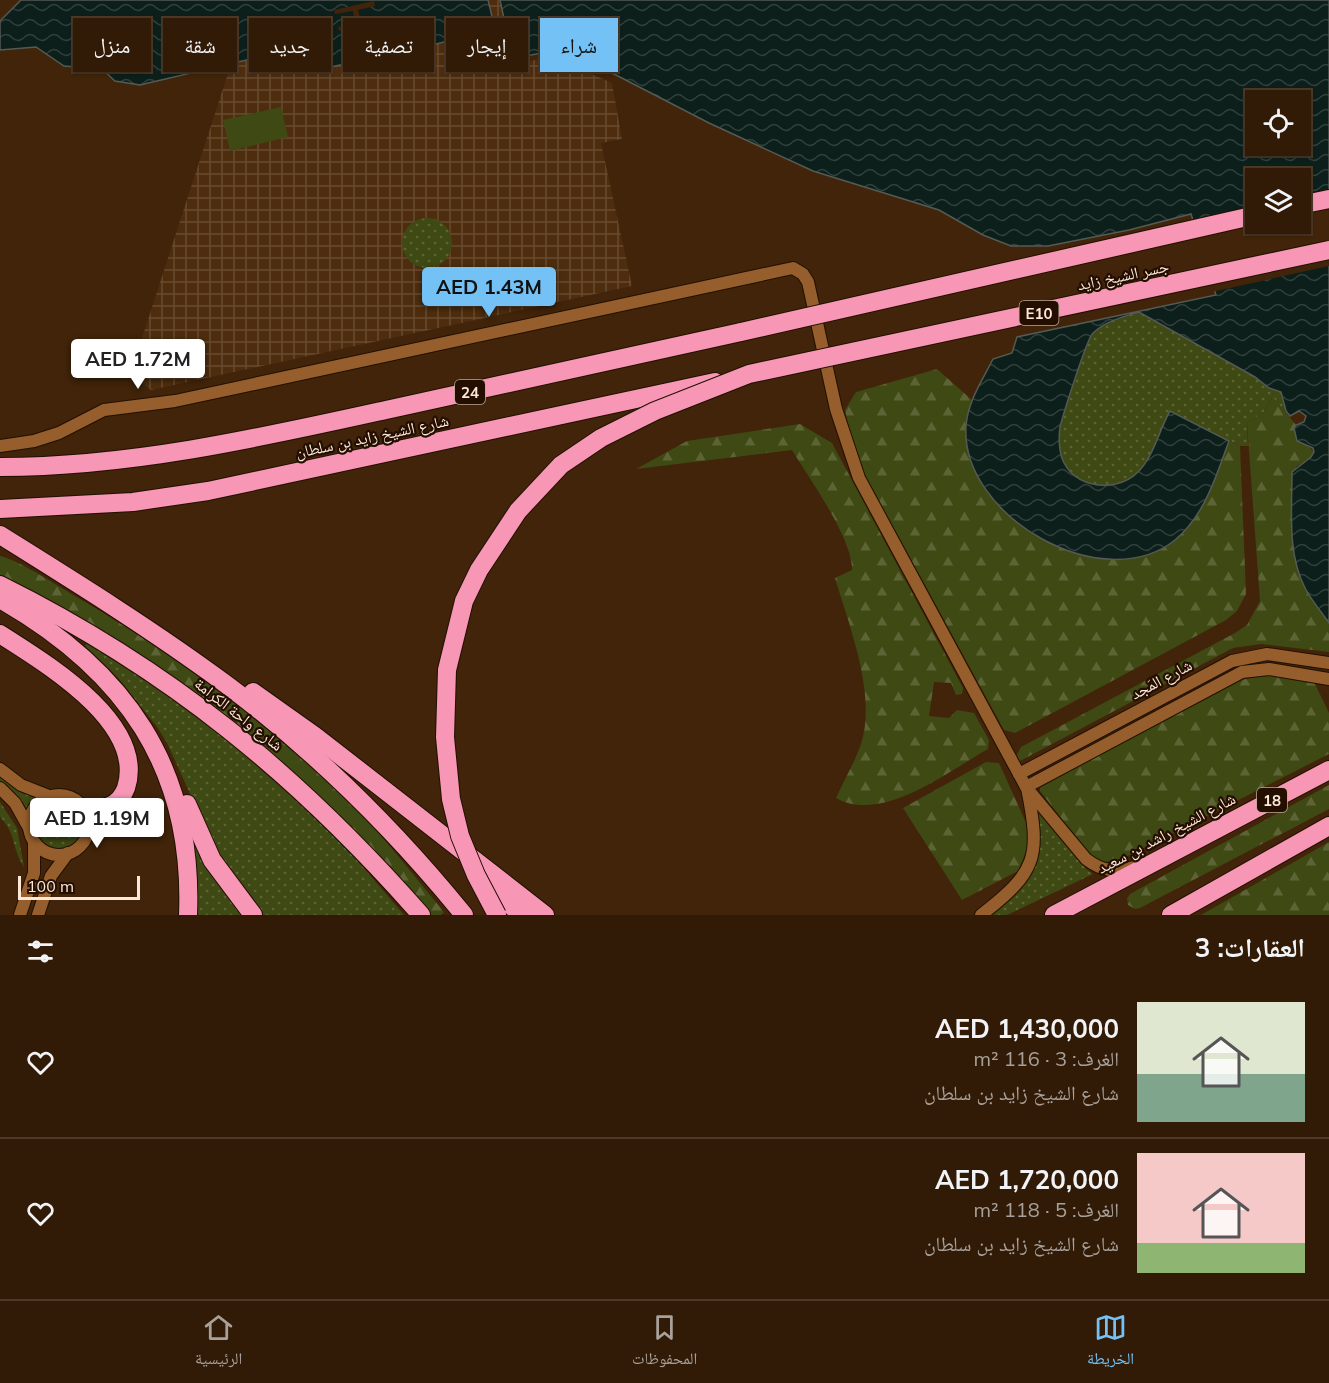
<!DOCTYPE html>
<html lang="ar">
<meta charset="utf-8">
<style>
:root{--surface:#311b07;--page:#392411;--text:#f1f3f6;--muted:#a8a19b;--line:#4c3928;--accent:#73c1f5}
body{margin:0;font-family:Mulish,"Noto Naskh Arabic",sans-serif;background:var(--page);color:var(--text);direction:rtl;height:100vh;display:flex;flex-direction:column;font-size:22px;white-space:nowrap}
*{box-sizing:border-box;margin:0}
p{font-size:20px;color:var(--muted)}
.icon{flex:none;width:33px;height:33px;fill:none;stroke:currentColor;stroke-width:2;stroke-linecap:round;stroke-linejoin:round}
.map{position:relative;height:915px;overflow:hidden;direction:ltr}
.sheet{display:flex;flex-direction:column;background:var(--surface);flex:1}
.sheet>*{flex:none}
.guide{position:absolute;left:18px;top:18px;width:600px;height:54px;direction:rtl;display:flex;gap:12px}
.buttons{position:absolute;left:1245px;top:90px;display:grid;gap:12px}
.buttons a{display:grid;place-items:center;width:66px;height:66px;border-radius:0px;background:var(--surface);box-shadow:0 2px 4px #0004,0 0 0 2px var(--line);font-size:30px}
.scale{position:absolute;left:18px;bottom:15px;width:122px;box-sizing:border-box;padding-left:6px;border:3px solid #fbe8d9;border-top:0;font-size:16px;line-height:21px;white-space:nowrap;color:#fbe8d9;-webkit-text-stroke:4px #240e00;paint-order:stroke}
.price{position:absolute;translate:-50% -51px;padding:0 14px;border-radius:6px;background:#fff;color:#222;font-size:20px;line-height:39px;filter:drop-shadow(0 2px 3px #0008)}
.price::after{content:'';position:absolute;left:50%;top:36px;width:18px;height:14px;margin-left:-9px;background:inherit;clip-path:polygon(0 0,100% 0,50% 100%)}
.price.on{background:var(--accent);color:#111}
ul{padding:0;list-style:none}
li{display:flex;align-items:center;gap:18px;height:150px;padding:0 24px}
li+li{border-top:2px solid var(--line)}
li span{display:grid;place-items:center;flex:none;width:168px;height:120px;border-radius:0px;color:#555}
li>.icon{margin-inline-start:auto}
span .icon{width:72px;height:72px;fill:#fffc;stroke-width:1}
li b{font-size:26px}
h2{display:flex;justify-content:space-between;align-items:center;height:72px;padding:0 24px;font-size:26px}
.tag{padding:0 21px;border-radius:0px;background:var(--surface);box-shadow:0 2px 4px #0004,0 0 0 2px var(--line);font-size:21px;line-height:54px}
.tag.on{background:var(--accent);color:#111}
.menu{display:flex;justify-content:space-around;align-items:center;height:84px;border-top:2px solid var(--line);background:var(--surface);font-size:16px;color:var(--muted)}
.menu a{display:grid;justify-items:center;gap:3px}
.menu .on{color:var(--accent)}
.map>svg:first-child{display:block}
</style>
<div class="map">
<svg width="1329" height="915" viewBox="0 0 1329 915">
<defs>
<pattern id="industrial-grid" width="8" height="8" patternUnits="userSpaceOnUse" patternTransform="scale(1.5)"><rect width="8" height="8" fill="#4d2d0e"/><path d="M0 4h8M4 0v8" fill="none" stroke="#684b30"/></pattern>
<pattern id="grass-dots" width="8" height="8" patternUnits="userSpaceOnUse" patternTransform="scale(1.5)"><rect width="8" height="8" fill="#3f4913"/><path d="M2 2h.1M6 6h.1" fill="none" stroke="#5c6335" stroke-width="1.8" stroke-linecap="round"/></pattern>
<pattern id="forest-firs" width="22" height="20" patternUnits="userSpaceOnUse" patternTransform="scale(1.5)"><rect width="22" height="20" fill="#3f4913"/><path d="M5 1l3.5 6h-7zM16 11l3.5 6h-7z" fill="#5c6335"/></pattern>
<pattern id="water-waves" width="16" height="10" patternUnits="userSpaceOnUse" patternTransform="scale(1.5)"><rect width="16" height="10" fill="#0c1f1b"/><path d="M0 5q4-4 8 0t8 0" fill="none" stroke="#30403c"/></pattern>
</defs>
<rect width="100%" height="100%" fill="#412409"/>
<polygon fill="url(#industrial-grid)" points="488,0 500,0 505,23 511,21 521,57 519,64 551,56 612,83 622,139 601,143 632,286 151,390 130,375 231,64 280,52 275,28 286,24 292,47 331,65 434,45 494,29"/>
<g fill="url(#grass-dots)">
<circle cx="427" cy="243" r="25"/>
<path d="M1138,312L1255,377L1269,388L1281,392L1286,411L1290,416L1272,398L1263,413L1247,423L1248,446H1240L1170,412C1159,431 1154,456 1138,472C1114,496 1065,487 1060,450C1059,443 1059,434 1060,427C1063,415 1087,338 1093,333C1106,321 1122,317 1138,312Z"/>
<path d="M88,642C178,697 270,768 344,846C365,868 384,892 404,915H260L226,873L167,743L157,727L119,679L85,646Z"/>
<polygon points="0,775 35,798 26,808 16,795 0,782"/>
<circle cx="59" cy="824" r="26"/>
<path d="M0,802L17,828L24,867C11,847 17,835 0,817Z"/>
<polygon points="1036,809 1039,809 1086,869 1093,874 1007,915 986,915 1029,877 1039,848"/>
<polygon points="192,839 211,872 244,915 195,915 196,873"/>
</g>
<g fill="url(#forest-firs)">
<path d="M937,369L972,400L966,427L1150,553C1158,549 1168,545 1175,540C1203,516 1217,474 1229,441L1240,446L1246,594L1237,611L1226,620L1015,733L1004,730L865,475L850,433L845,410L856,392Z"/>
<polygon points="1273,397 1296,425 1294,432 1314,452 1311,457 1296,467 1329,624 1329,652 1261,644 1233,648 1020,761 1016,757 1021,747 1235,633 1247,625 1260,601 1247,423 1263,413"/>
<path d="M800,424L832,443L963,688L962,694L956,695L951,683L934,682L929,716L949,718L957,710L974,713L989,740L988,749C947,772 882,824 836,798C844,780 855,762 861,744C877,695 849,625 835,578L852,570C853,539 809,478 792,450L636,469L687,441Z"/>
<path d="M0,556C19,560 61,588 80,599C178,656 267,724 349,802C384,836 413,875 444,912L441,915H419L300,786L0,577Z"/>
<polygon points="1267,674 1314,682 1329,713 1329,754 1118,861 1100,862 1090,855 1040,791 1040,786 1237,681"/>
<polygon points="986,762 999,763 1028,827 1028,847 1018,871 962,900 903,808"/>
<polygon points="1329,785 1329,809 1140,908 1135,909 1128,905 1127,898 1130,894"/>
<polygon points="1329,842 1329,915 1201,915"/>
</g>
<polygon fill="#3f4913" points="281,107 288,137 230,151 223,120"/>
<g fill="url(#water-waves)" stroke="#545b54" stroke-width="1.5" fill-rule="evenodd">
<polygon points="21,0 488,0 495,29 401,53 300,73 286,25 275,28 280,52 140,85 115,81 102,69 64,66 36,47 0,50 0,21"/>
<path d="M500,0H1329V623C1321,611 1311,600 1305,588C1287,553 1292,510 1292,472L1311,457L1314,452L1313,448L1297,441L1294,428L1296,425L1304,422L1306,416L1299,411L1290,416L1286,411L1281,392L1269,388L1255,377L1139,312C1122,317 1106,321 1093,333C1087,338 1063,415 1060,427C1059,434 1059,443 1060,450C1065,487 1114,496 1138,472C1154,456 1159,430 1170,411L1229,441C1216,476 1205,515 1175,540C1103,598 960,516 966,426C968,401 982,381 993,359L1012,353L1017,337L1216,295L1191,214L1129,230L1048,246H1011L983,235L939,210L813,171L709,123L616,75L557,50L521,57L512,22L505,23ZM1256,100H1300V146H1256ZM1256,178H1300V224H1256Z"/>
</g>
<g fill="#412409">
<polygon points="374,1 375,6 358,10 361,22 378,18 379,22 361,26 364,38 381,34 382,38 365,42 368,58 364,59 359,43 345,46 344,42 358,39 356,27 339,31 338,27 355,23 353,11 335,14 334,10"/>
<polygon points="1329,190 1329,266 1212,292 1190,220 1255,206 1256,224 1300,224 1301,196"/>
</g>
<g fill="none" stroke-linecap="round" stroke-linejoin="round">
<defs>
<g id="minor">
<path d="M0,446L34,441L59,433L104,410L175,401L793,268L803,274L808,282L836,409L859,478L1026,787L1086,859C1103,872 1114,872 1134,867"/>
<polyline points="0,769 21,785 49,796"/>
<polyline points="1019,774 1232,661 1267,654 1329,663"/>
<polyline points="1026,787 1242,672 1269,669 1329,679"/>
<polyline points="0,788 15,803 29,828"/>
<circle cx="59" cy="825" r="30"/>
<polyline points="20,915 34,873 34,842"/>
<polyline points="38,915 51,876 68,853"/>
<path d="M981,915C1037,872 1041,857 1027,788"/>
</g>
<g id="highway">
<polyline points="1300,205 1329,199"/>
<path d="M0,467C130,467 259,438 386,410C504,384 622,358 741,332"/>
<polyline points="0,509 133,502 208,491 715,382"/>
<path d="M0,535C77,583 154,631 227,685C315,751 395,830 464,915"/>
<path d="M0,585C169,669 297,774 421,915"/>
<path d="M0,599C125,670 194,768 188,915"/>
<path d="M0,634C45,663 147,723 126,788C119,807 103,810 85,809"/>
<polyline points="253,692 315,736 545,915"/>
<polyline points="187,804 212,860 253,915"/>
<polyline points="482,881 522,915"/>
<polyline points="1054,915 1329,770"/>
<polyline points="1171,915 1329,826"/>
</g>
</defs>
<use href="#minor" stroke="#211002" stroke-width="14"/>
<use href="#highway" stroke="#211002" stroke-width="20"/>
<use href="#minor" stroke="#955e2c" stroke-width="12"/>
<use href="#highway" stroke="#f896b5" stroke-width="18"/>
<defs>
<g id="highway-bridge">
<polyline points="741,332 1256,215"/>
<polyline points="497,915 476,875 460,836 451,799 445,737 447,670 464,601 479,570 518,511 561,465 601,438 655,411 749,374 1329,250"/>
</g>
</defs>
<use href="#highway-bridge" stroke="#211002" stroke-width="20" stroke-linecap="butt"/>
<use href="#highway-bridge" stroke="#f896b5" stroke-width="18"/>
</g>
<g text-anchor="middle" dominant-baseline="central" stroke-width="4.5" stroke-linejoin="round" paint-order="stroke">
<g fill="#240e00" stroke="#baa798" stroke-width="1.5">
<rect x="1019.5" y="301" width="39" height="24" rx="4.5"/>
<rect x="455" y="380" width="30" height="24" rx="4.5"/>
<rect x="1257" y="788" width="30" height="24" rx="4.5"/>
</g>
<g font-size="15" font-weight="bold" fill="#fbe8d9">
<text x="1039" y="313">E10</text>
<text x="470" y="392">24</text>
<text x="1272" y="800">18</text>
</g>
<g font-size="16" fill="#fbe8d9" stroke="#240e00">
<text transform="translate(1123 275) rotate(-12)">جسر الشيخ زايد</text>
<text transform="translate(372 436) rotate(-12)">شارع الشيخ زايد بن سلطان</text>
<text transform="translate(1161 679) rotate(-28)">شارع المَجد</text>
<text transform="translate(239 714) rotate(38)">شارع واحة الكرامة</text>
<text transform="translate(1166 833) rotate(-28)">شارع الشيخ راشد بن سعيد</text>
</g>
</g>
</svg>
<div class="buttons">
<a><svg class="icon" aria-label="locate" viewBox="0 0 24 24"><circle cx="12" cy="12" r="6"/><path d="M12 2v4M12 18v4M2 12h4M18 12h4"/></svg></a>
<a><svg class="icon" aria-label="layers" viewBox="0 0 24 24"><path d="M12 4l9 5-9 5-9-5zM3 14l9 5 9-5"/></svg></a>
</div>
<div class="scale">100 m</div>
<b class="price on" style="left:489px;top:318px">AED 1.43M</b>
<b class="price" style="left:138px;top:390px">AED 1.72M</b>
<b class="price" style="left:97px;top:849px">AED 1.19M</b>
<div class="guide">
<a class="tag on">شراء</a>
<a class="tag">إيجار</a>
<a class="tag">تصفية</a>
<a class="tag">جديد</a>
<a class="tag">شقة</a>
<a class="tag">منزل</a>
</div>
</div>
<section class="sheet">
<h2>العقارات: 3<svg class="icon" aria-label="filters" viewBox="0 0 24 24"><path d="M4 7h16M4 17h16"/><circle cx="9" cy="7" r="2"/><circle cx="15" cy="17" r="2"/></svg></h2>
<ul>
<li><span style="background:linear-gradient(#dfe7d0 60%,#7fa58c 0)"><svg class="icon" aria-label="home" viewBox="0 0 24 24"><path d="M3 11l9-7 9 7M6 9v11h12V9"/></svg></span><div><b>AED 1,430,000</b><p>الغرف: 3 · 116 m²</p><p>شارع الشيخ زايد بن سلطان</p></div><svg class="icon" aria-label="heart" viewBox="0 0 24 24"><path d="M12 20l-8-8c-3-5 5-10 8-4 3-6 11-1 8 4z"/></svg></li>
<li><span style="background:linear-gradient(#f6c9c9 75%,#8fb573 0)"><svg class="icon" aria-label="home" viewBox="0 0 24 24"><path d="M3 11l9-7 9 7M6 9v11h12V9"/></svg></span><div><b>AED 1,720,000</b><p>الغرف: 5 · 118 m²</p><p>شارع الشيخ زايد بن سلطان</p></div><svg class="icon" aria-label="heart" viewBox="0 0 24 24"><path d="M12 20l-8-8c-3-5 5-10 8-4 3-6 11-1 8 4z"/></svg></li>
</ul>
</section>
<nav class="menu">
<a class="on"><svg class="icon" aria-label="map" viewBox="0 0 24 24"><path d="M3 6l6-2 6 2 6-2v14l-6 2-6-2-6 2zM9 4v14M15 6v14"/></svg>الخريطة</a>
<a><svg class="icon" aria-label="saved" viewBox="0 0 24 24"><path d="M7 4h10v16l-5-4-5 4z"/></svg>المحفوظات</a>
<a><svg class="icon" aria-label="home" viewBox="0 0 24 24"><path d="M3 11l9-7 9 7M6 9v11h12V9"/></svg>الرئيسية</a>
</nav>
